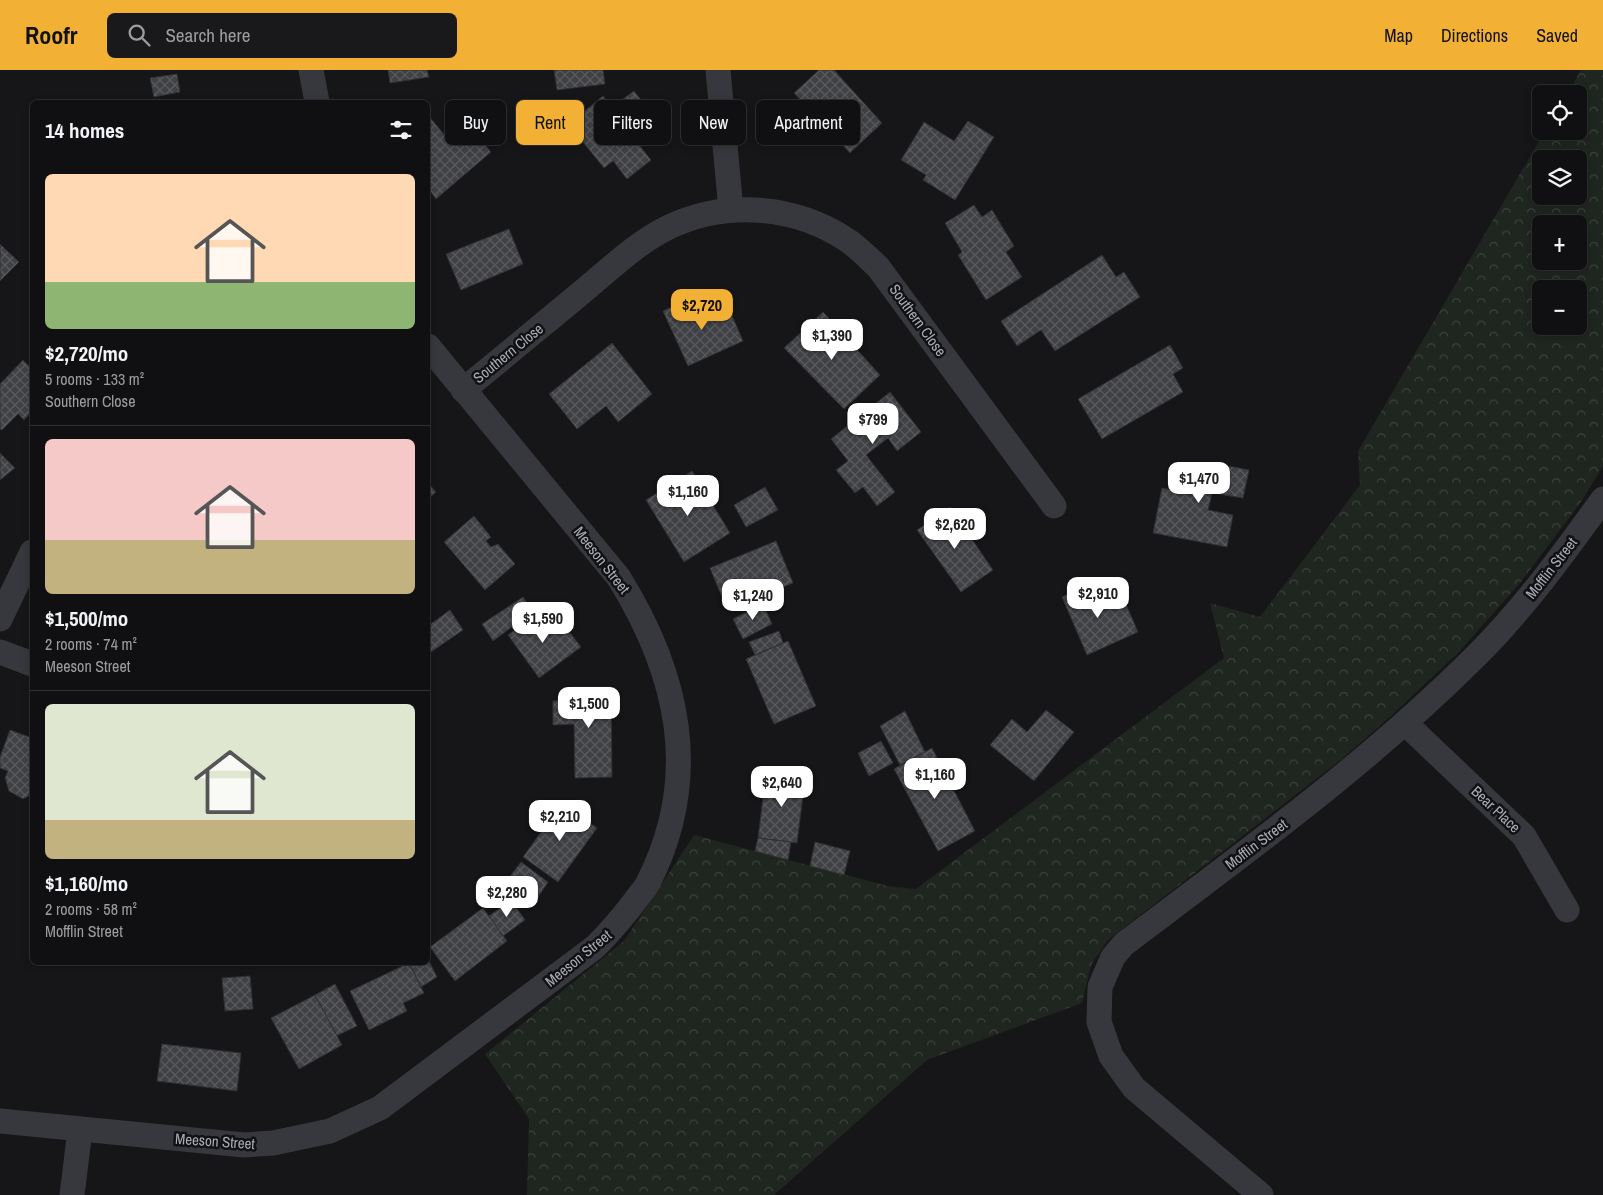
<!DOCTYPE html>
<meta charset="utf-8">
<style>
:root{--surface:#101012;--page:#19191b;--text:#f1f3f6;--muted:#9c9d9f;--line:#303032;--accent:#f2b134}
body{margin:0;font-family:"Archivo Narrow",sans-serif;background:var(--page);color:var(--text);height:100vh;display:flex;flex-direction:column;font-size:19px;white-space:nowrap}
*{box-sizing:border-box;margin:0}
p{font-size:16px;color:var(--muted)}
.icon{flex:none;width:28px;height:28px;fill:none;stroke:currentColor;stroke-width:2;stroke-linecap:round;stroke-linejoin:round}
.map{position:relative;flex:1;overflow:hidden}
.sheet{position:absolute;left:30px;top:30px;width:400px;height:865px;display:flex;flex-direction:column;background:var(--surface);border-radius:8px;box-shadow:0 2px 8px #0003,0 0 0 1px var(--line)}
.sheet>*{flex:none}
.banner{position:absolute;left:445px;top:30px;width:475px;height:45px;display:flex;gap:10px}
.buttons{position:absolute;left:1532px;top:15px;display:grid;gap:10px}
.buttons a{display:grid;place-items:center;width:55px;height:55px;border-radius:8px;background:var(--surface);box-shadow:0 2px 8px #0003,0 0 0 1px var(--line);font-size:25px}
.price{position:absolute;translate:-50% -42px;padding:0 11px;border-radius:10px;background:#fff;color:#222;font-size:16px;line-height:32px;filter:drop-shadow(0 1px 2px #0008)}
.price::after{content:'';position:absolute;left:50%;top:30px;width:15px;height:11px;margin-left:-8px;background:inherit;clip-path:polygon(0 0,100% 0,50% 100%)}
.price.on{background:var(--accent);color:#111}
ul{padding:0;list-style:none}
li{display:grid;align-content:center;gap:10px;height:265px;padding:0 15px}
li+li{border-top:1px solid var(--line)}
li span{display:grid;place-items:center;height:155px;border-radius:8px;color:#555}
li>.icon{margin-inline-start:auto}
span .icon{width:90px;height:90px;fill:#fffc;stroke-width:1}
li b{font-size:21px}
h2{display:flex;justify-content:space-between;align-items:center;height:60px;padding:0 15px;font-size:21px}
.chip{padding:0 18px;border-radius:8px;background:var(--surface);box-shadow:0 2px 8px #0003,0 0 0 1px var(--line);font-size:18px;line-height:45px}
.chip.on{background:var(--accent);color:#111}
header{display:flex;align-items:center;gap:30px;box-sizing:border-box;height:70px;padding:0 25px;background:var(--accent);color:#111}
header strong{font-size:24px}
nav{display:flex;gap:28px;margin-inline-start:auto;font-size:18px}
.search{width:350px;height:45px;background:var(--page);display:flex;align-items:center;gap:12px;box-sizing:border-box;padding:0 18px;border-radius:8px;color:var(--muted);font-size:19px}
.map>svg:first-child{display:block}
</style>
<header>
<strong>Roofr</strong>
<div class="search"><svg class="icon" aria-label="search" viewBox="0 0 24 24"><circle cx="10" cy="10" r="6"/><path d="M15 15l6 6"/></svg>Search here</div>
<nav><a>Map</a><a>Directions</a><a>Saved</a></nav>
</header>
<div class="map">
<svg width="1603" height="1125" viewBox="0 0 1603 1125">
<defs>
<pattern id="forest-crowns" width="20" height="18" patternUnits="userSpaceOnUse" patternTransform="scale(1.25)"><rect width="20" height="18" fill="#1e261f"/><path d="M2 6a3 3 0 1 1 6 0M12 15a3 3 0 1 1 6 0" fill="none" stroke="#3c433d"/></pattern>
<pattern id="building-cross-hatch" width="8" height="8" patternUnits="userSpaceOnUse" patternTransform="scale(1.25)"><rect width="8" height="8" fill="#404145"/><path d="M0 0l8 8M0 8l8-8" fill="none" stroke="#595a5e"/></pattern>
</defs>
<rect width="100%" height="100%" fill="#161618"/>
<path fill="url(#forest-crowns)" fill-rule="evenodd" d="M1581,0H1603V396L1581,432L1520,513L1458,583L1393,644L1342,689L1108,870L1091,895L1082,933L927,990L774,1125H527L529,1049L485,984L624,871L694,765L888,816L916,819L1224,588L1210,533L1260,547L1360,415L1358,381L1545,61H1579V24H1567ZM1541,89H1579V126H1541ZM1541,154H1579V191H1541ZM1541,219H1579V256H1541Z"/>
<g fill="url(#building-cross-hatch)" stroke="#303034">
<polygon points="388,0 427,0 429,7 390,13"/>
<polygon points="554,0 603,0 605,14 557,20"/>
<polygon points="819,0 834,0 882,53 850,83 794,23"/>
<polygon points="177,4 180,22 154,27 150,8"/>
<polygon points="634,21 663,58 640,76 651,90 627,109 613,91 604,98 579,67 585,62 575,49 603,26 612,37"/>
<polygon points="428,45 446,67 465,51 491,82 436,129 428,118"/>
<polygon points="968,51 994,67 955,130 923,110 926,105 901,90 924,52 954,71"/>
<polygon points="974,135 982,147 992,140 1014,176 1006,182 1022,207 986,230 958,185 962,182 945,153"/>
<polygon points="509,159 523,194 461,220 446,184"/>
<polygon points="0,174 19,192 0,211"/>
<polygon points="1102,185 1116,207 1124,202 1140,227 1055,281 1041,260 1017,276 1001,251"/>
<polygon points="691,228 700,248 728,236 743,271 688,296 663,241"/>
<polygon points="823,242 880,305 844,339 784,278"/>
<polygon points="612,273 652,324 618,352 606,336 577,359 549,324"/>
<polygon points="1170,275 1183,298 1173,304 1183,322 1102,369 1078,329"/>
<polygon points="23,290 32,299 32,341 24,350 18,344 2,360 0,359 0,314"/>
<polygon points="890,322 921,362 897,381 888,368 866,385 895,422 877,436 863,417 855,423 836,400 848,391 831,369"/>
<polygon points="0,383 15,398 0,410"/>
<polygon points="1178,393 1212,399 1213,393 1249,400 1243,428 1212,423 1208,440 1233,445 1227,477 1153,463 1162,418 1173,420"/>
<polygon points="692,401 730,463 684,492 646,430"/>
<polygon points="428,413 436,422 428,429"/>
<polygon points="765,417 778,440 746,457 734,435"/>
<polygon points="950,437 993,500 961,522 917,460"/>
<polygon points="474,446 491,467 486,471 491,477 498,474 515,494 485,520 444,472"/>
<polygon points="776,471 793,513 727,539 710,498"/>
<polygon points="1096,512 1108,539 1125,532 1138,562 1087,585 1062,527"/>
<polygon points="523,527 533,541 493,571 482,554"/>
<polygon points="763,534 772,554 743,569 733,549"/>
<polygon points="450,540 463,560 428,584 428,556"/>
<polygon points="538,542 545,551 550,547 563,564 568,560 581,577 539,608 508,565"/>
<polygon points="779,561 783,573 755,585 749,572"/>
<polygon points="788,571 816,636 774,654 746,589"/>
<polygon points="571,617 611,617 612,707 575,708 574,654 553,655 553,631 572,630"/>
<polygon points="1046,640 1074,662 1034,711 990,675 1012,649 1027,662"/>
<polygon points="905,641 925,682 900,695 880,656"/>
<polygon points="10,660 32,668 32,724 23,729 9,721 5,708 8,701 0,698 0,687"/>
<polygon points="881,671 893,693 869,706 858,683"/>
<polygon points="932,678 975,761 938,781 894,699"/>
<polygon points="766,704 805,709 797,773 758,768"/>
<polygon points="562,733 597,758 558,812 523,787"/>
<polygon points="758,768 791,772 788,790 755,781"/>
<polygon points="815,772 850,781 844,805 810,796"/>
<polygon points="521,792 548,812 535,832 505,813"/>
<polygon points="511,830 525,850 503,866 489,846"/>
<polygon points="483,838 507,871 455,911 430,877"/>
<polygon points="428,889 437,907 421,917 409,893 428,892"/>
<polygon points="409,893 424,923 403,933 407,941 369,960 350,921"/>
<polygon points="250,906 253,939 225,941 222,908"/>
<polygon points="335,914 357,956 336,966 315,925"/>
<polygon points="315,925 342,975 299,999 271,948"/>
<polygon points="162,974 241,983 237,1021 157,1011"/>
</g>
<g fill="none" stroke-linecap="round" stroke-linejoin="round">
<g stroke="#37383d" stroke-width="25">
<polyline points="311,0 317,32"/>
<polyline points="718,0 731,140"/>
<path d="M463,320C503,288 542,255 581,223C609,200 636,173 669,157C726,130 795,135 847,170C858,177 868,188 878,197L1054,436"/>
<polyline points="0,549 32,482"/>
<polyline points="0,582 32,594"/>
<polyline points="1405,653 1524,766 1567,840"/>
<path d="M0,1051L244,1075L273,1073L330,1061L380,1038L595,877C610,862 622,848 635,831C639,825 645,819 648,813C702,707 679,605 619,508L428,276"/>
<polyline points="72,1125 80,1060"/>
<path d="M1261,1125L1134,1018L1111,986L1099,952L1100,917L1113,887L1124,874C1246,782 1369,693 1477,585C1525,537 1564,483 1603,429"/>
</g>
</g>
<g text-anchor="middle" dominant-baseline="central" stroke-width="5" stroke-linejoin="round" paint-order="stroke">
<g font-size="15" fill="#a8adb8" stroke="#111113">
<text transform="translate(918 250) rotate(54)">Southern Close</text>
<text transform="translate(508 283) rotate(-39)">Southern Close</text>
<text transform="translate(602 490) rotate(52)">Meeson Street</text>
<text transform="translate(1551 498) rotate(-52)">Mofflin Street</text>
<text transform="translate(1496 739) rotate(43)">Bear Place</text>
<text transform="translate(1256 774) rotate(-37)">Mofflin Street</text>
<text transform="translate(578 888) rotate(-39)">Meeson Street</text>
<text transform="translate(215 1071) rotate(4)">Meeson Street</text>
</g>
</g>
</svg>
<div class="buttons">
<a><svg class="icon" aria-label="locate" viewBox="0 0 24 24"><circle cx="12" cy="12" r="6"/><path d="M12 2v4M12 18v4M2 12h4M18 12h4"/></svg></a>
<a><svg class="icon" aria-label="layers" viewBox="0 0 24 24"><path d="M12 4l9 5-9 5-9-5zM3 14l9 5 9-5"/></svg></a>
<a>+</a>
<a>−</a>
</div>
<b class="price on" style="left:702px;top:261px">$2,720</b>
<b class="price" style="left:832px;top:291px">$1,390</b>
<b class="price" style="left:873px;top:375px">$799</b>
<b class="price" style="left:1199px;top:434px">$1,470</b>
<b class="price" style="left:688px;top:447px">$1,160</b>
<b class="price" style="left:955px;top:480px">$2,620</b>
<b class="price" style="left:1098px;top:549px">$2,910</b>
<b class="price" style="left:753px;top:551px">$1,240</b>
<b class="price" style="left:543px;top:574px">$1,590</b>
<b class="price" style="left:589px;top:659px">$1,500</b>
<b class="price" style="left:935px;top:730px">$1,160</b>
<b class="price" style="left:782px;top:738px">$2,640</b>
<b class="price" style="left:560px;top:772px">$2,210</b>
<b class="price" style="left:507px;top:848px">$2,280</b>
<div class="banner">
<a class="chip">Buy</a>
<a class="chip on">Rent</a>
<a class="chip">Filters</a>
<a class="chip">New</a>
<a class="chip">Apartment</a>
</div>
<section class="sheet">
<h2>14 homes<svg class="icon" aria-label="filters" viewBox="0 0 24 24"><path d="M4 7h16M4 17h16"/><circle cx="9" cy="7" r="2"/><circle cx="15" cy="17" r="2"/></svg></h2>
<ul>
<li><span style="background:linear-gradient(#ffd9b3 70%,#8fb573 0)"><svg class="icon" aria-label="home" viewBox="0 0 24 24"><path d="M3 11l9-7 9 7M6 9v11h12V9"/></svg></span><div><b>$2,720/mo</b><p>5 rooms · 133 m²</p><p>Southern Close</p></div></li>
<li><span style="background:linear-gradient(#f6c9c9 65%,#c2b280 0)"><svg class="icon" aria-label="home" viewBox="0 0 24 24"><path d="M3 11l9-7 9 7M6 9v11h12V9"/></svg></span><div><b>$1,500/mo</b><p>2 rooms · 74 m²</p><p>Meeson Street</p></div></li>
<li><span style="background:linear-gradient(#dfe7d0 75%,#c2b280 0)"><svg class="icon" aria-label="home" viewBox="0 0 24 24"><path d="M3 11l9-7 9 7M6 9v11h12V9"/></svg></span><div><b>$1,160/mo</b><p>2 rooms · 58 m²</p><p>Mofflin Street</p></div></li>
</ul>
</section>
</div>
